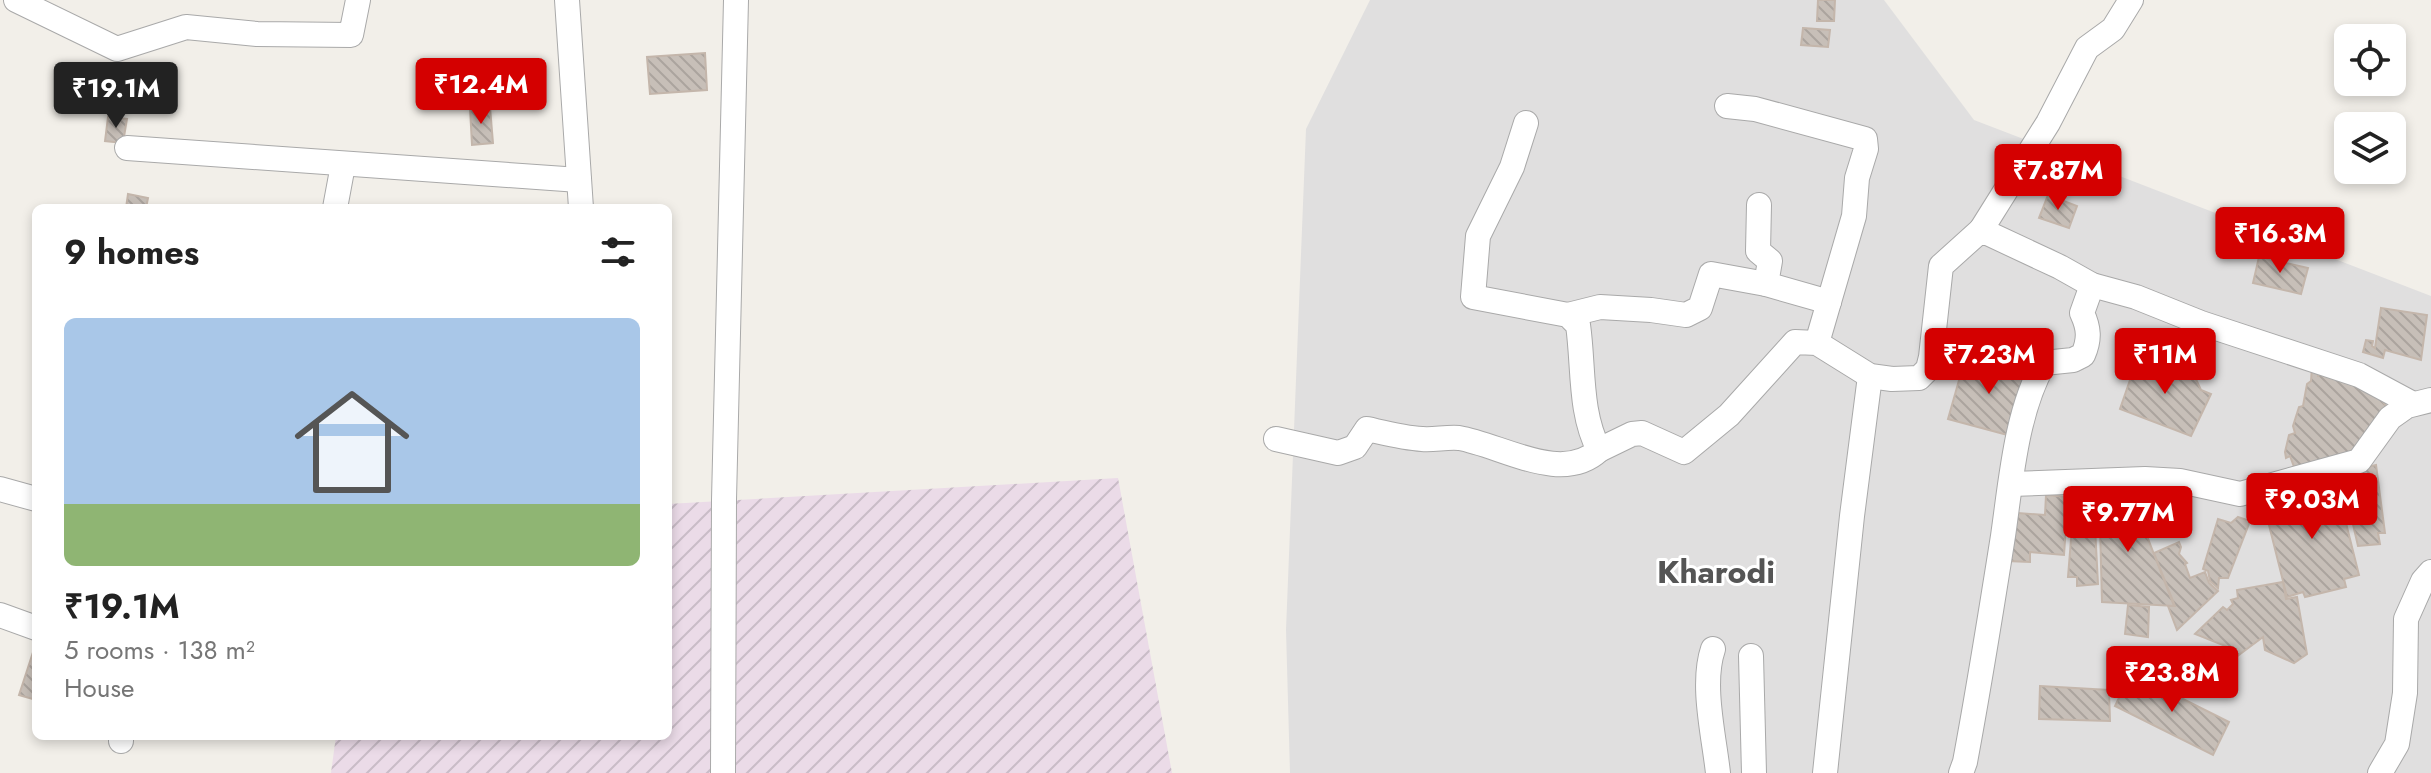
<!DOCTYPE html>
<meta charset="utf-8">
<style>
:root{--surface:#fff;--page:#f6f6f6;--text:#222;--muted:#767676;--line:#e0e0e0;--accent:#d40000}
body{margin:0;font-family:Jost,sans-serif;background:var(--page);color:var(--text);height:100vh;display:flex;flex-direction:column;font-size:30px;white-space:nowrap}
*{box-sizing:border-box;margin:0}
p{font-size:26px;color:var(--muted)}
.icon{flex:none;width:44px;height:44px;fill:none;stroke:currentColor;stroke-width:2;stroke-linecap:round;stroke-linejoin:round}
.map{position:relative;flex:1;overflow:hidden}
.side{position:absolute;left:32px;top:204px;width:640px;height:536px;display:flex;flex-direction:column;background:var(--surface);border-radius:12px;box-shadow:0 4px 12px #0003}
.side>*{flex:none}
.controls{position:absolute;left:2334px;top:24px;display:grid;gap:16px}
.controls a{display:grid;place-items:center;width:72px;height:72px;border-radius:12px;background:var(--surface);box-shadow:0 4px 12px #0003;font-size:40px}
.price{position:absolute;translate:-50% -68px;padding:0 18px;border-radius:8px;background:var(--accent);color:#fff;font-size:26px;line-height:52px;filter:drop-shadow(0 2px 4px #0008)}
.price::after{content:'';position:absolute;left:50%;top:48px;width:24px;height:18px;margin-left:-12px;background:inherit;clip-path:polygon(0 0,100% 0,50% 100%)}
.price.current{background:#222;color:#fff}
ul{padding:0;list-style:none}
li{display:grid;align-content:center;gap:16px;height:424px;padding:0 32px}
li+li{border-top:2px solid var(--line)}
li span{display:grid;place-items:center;height:248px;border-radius:12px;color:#555}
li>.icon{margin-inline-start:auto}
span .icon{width:144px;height:144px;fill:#fffc;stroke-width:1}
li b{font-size:34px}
h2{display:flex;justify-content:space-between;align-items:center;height:96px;padding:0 32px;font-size:34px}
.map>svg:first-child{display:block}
</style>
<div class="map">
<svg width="2431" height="773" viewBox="0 0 2431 773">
<defs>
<pattern id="industrial-furrows" width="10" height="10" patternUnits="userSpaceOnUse" patternTransform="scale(2)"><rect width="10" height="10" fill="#ebdbe8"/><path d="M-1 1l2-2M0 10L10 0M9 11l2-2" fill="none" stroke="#c9bcc7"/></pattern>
<pattern id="building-back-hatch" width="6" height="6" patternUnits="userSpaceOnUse" patternTransform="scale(2)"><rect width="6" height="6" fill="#c7bfb8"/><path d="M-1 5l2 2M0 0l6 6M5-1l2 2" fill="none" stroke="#aba49e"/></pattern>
</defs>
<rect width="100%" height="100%" fill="#f2efe9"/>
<polygon fill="#e0dfdf" points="1370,0 1884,0 1974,120 2431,296 2431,773 1290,773 1286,630 1306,129"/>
<polygon fill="url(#industrial-furrows)" points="1118,478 1172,773 331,773 336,736 668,736 668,504"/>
<g fill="url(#building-back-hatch)" stroke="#c4b6ab" stroke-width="2">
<polygon points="1818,0 1835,0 1834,21 1817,21"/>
<polygon points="1803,28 1830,30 1828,47 1801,45"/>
<polygon points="705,53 707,90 650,94 647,57"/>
<polygon points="490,107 493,143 472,145 470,108"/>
<polygon points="108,117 127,119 123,143 105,141"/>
<polygon points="128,194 148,198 146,208 126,208"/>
<polygon points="2048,195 2077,206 2069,228 2039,218"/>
<polygon points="2259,257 2308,268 2301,294 2253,283"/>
<polygon points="2381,308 2427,315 2421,360 2385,350 2383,358 2363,352 2366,340 2373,341 2372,346 2375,348"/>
<polygon points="1967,352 2030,378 2015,437 1948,419"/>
<polygon points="2139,354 2174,366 2195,377 2201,390 2211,394 2191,436 2120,409"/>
<polygon points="2312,366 2317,366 2318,377 2321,368 2374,389 2390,412 2357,456 2297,475 2290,456 2286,458 2285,452 2289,435 2295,433 2293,426 2299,407 2303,406 2307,384 2311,381"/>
<polygon points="2376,465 2385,533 2378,533 2380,544 2358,546 2341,473"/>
<polygon points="2336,483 2359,575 2344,579 2346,587 2305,597 2303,592 2287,597 2268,521 2272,517 2268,500"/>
<polygon points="2128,487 2174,606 2102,602 2099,489"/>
<polygon points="2093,489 2098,584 2077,586 2077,577 2068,577 2075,490"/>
<polygon points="2046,495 2068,497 2064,555 2030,552 2030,562 2007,561 2018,513 2045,515"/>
<polygon points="2238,517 2250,521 2228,578 2219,578 2218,588 2210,581 2208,571 2203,569 2218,519 2231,523"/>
<polygon points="2179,542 2181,547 2179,554 2187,563 2185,564 2190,578 2205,572 2209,583 2218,591 2177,630 2168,606 2175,606 2154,553"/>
<polygon points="2283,582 2286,599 2297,597 2307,654 2294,663 2265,650 2263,637 2236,657 2228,647 2195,634 2223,607 2227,610 2233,604 2231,600 2238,598 2237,590"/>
<polygon points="2128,605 2149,607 2148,637 2125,634"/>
<polygon points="36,643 36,700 19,695"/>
<polygon points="2131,673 2229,722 2213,755 2115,706"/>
<polygon points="2040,686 2109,690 2110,721 2039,719"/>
</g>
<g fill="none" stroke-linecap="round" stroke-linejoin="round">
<defs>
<g id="minor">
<polyline points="16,0 117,49 186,27 257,34 351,35 358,0"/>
<polyline points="567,0 581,208"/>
<polyline points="1727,106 1755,109 1865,139 1866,149 1857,178 1854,216 1817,343"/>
<polyline points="127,148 579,180"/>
<polyline points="1759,205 1758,251 1770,261 1766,284 1829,302"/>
<polyline points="335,208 343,165"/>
<polyline points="1981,230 2048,123 2087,48 2113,29 2131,0"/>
<polyline points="1568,315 1600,307 1651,310 1686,315 1700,308 1711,274 1766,284"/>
<path d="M1276,439L1338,453L1355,447L1367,429C1385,433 1404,438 1422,439C1434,440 1446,437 1459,438C1501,445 1562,485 1599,450C1579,412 1584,366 1578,325L1568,315L1473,297L1478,236L1512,167L1526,123"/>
<polyline points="1599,450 1632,434 1642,433 1684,452 1729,415 1795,342 1817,343 1870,376 1892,379 1919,378 1928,369 1931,357 1941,266 1981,230 2060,267 2092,285 2136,297 2201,323 2359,375 2413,404"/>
<polyline points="2011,484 2145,479 2180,481 2240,494 2359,461 2390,418 2407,406 2431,400"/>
<polyline points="0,489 36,499"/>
<polyline points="0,615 36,628"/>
<path d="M1713,649C1701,684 1714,736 1718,773"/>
<polyline points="1751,656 1754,773"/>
<polyline points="121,736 121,741"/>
<polyline points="723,773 724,500 736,0"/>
<polyline points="1825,773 1852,516 1870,376"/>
<path d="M1961,773L1965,762C1979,687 1991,612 2003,536C2011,481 2016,412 2044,363L2073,360L2083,355C2090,339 2089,328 2082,313L2092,285"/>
<polyline points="2380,773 2397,744 2405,693 2406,619 2423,581 2431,572"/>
</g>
</defs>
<use href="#minor" stroke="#a9a9a9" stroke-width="26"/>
<use href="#minor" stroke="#fff" stroke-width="24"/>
</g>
<g text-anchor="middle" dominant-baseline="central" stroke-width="6" stroke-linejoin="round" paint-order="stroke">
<g font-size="32" font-weight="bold" fill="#555" stroke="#fff">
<text x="1716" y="572">Kharodi</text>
</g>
</g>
</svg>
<div class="controls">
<a><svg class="icon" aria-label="locate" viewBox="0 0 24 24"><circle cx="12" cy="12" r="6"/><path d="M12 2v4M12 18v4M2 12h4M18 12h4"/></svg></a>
<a><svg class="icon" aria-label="layers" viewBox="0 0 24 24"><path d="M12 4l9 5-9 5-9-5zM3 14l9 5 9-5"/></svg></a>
</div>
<b class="price" style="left:481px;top:126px">₹12.4M</b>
<b class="price current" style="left:116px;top:130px">₹19.1M</b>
<b class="price" style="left:2058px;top:212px">₹7.87M</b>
<b class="price" style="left:2280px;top:275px">₹16.3M</b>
<b class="price" style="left:1989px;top:396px">₹7.23M</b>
<b class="price" style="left:2165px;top:396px">₹11M</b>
<b class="price" style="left:2312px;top:541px">₹9.03M</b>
<b class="price" style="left:2128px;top:554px">₹9.77M</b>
<b class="price" style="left:2172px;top:714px">₹23.8M</b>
<section class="side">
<h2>9 homes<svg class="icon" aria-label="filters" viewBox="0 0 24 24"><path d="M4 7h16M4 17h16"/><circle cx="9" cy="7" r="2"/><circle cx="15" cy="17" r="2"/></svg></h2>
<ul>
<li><span style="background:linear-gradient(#a9c7e8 75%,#8fb573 0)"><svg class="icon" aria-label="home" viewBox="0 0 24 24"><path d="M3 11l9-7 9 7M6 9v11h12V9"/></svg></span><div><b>₹19.1M</b><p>5 rooms · 138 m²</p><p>House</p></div></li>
</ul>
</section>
</div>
